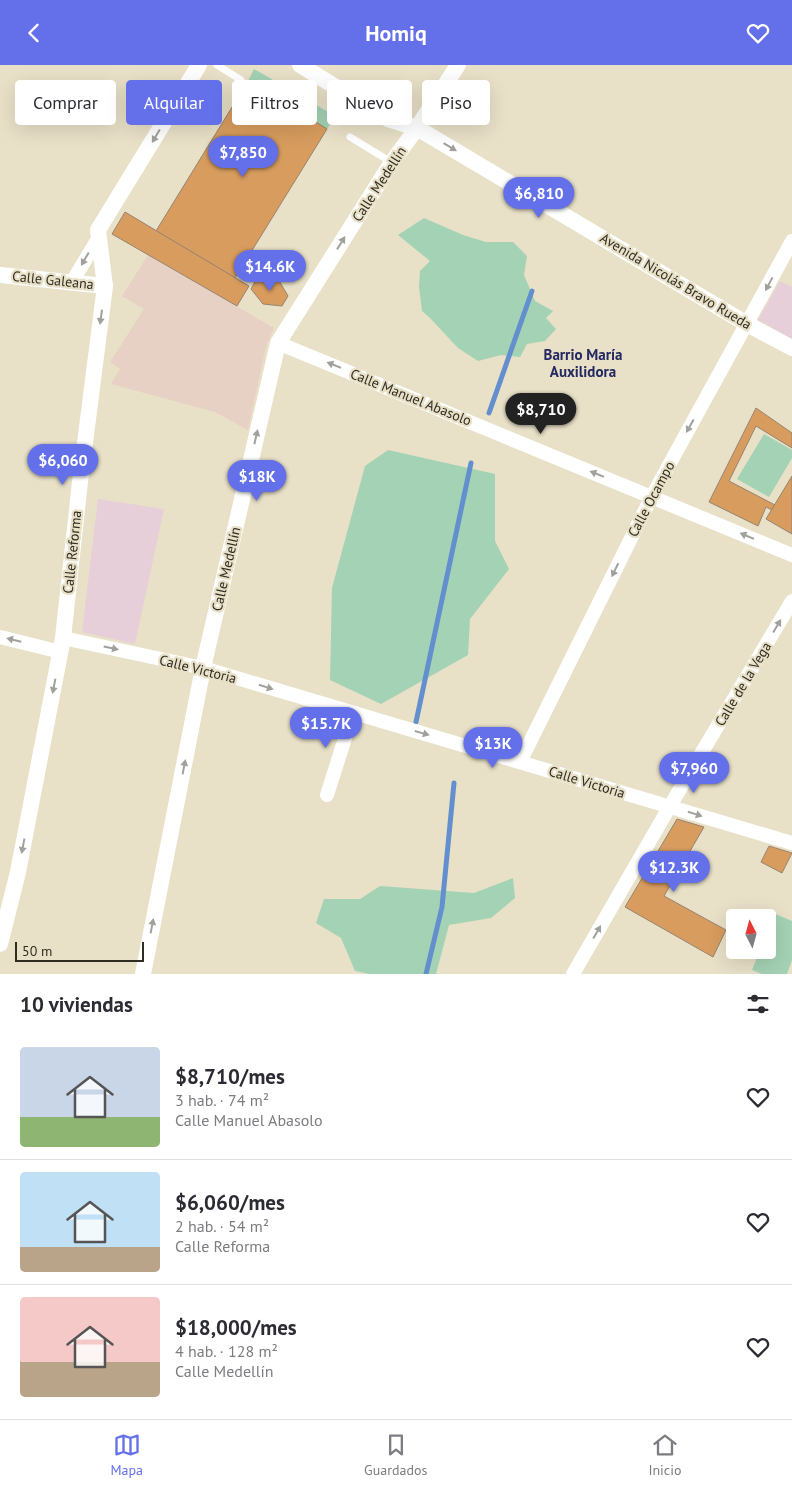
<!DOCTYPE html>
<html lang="es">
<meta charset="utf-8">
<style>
:root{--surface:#fff;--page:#f2f2f3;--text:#2b2b33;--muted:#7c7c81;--line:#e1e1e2;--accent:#6470e9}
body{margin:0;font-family:"PT Sans",sans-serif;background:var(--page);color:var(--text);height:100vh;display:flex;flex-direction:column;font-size:19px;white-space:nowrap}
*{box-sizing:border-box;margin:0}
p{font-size:16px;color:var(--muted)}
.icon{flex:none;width:28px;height:28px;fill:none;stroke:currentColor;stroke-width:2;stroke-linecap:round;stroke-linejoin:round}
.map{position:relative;height:909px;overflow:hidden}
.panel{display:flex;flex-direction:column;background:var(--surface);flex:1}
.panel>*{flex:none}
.guide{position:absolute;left:15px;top:15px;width:500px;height:45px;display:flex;gap:10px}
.needle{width:32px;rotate:354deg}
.fabs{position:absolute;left:726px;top:844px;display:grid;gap:10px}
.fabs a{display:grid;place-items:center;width:50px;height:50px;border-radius:5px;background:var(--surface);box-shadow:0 5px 20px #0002;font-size:25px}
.scale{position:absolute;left:15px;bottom:12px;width:129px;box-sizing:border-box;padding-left:5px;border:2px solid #2f2c22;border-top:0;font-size:14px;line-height:18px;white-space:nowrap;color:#2f2c22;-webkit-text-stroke:4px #e8e0c7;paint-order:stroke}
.price{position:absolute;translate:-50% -42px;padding:0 11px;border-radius:18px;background:var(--accent);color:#fff;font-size:16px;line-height:32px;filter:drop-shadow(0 1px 2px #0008)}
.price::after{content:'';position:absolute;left:50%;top:30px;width:15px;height:11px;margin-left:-8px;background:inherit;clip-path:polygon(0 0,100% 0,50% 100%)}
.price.active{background:#222;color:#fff}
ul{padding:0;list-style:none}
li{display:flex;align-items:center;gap:15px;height:125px;padding:0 20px}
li+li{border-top:1px solid var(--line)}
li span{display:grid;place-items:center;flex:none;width:140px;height:100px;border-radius:5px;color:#555}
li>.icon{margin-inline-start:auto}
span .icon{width:60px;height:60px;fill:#fffc;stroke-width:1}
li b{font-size:21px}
h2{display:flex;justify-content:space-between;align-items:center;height:60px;padding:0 20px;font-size:21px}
.chip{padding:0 18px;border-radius:5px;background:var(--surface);box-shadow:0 5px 20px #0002;font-size:18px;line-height:45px}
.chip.active{background:var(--accent);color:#fff}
header{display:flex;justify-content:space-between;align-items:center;height:65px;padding:0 20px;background:var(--accent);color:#fff;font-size:22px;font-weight:600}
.menu{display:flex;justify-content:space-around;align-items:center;height:70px;border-top:1px solid var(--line);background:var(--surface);font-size:14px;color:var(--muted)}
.menu a{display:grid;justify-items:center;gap:2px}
.menu .active{color:var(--accent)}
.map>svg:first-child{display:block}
</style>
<header><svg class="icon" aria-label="back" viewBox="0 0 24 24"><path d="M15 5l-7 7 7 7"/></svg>Homiq<svg class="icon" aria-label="heart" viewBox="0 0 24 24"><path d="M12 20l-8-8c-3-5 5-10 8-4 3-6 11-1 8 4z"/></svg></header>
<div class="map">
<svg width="792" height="909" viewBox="0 0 792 909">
<rect width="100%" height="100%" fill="#e8e0c7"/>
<polygon fill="#e7d1c5" points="148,190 274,263 266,282 248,365 215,347 111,319 120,304 110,297 144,244 122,231"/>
<g fill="#e6cfd9">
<polygon points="780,216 792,222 792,274 758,255"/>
<polygon points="98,434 164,444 135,579 82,567"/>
</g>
<g fill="#a4d2b4">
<polygon points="254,4 282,20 274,32 248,16"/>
<polygon points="311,37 335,51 327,64 303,49"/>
<polygon points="424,153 463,170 486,177 513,177 527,191 524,210 535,236 553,246 546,253 556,264 545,276 527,279 520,292 501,290 478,296 458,283 430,253 422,246 419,222 420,206 430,196 398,170"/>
<polygon points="764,369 792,385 792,393 769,432 737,414"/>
<polygon points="388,385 495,409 495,476 509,504 470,554 468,590 381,639 330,615 332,523 365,401"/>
<polygon points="513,813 515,833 491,853 449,860 436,909 370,909 355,906 341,873 316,858 324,834 360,834 380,821 474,828"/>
<polygon points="773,848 792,856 792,895 787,909 762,909 752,905 760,885 768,885 768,863"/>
</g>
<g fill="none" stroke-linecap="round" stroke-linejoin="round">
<g stroke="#638fce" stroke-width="5">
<polyline points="489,348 532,226"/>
<polyline points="416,657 471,398"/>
<polyline points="426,909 442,842 454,718"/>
</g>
</g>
<g fill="#d79c5e" stroke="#968472">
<polygon points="248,16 277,33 284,22 307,35 300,47 327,64 235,213 156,166"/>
<polygon points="125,147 249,221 237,241 112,169"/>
<polygon points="257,213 278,214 288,231 282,241 263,239 251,224"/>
<polygon points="756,343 792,368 792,383 756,361 729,416 775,440 772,445 766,442 758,461 709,437"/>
<polygon points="792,411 792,469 766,454"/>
<polygon points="677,754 704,762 664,831 726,865 713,892 625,842"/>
<polygon points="769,781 792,788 782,808 761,797"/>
</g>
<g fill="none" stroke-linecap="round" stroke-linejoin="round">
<g stroke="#fff" stroke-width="7">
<polyline points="217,0 241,15"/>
<polyline points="350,72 391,97"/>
</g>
<g stroke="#fff" stroke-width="14">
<polyline points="72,217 99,172"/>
<polyline points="278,278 792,490"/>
<polyline points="0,572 61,587"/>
<polyline points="63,573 203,603 792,778"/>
<polyline points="520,697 652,431 792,176"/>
<polyline points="327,730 353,648"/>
<polyline points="573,909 670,741 792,536"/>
</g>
<g stroke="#fff" stroke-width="16">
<polyline points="300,0 388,54 417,63 747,259 792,283"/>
<polyline points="0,210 105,221"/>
<polyline points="0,879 18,807 63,573 80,417 105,221 98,165 199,0"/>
<polyline points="143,909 203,603 278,278 392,97 417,63 458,0"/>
</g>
</g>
<defs><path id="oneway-solid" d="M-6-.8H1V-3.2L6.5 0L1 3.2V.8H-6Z" transform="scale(1.25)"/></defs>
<g fill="#a1a09c">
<use href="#oneway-solid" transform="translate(156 71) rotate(121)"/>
<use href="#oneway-solid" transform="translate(450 82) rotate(31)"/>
<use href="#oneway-solid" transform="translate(341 178) rotate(-58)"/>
<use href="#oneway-solid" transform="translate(85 194) rotate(120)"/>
<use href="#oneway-solid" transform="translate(769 219) rotate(118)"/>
<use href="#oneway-solid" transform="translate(101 252) rotate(98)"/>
<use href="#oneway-solid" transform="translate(334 300) rotate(-158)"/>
<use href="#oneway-solid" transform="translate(690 361) rotate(119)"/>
<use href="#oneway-solid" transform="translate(256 372) rotate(-77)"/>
<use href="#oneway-solid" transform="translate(597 409) rotate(-158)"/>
<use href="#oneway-solid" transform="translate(747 471) rotate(-157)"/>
<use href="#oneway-solid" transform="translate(615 505) rotate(116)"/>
<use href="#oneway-solid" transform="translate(777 561) rotate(-59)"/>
<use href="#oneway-solid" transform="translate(14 575) rotate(-166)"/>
<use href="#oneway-solid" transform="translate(111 583) rotate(12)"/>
<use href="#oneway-solid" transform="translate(54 621) rotate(101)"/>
<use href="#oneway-solid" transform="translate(266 622) rotate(17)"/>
<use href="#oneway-solid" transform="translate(422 668) rotate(16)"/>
<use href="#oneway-solid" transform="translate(184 702) rotate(-79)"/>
<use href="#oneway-solid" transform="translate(695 749) rotate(17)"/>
<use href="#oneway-solid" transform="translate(23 781) rotate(101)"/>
<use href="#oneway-solid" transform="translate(152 861) rotate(-79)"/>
<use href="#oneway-solid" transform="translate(597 867) rotate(-60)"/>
</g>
<g text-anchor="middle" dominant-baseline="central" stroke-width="4.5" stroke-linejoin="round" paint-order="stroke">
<g font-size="14" fill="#2f2c22" stroke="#e8e0c7">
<text transform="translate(379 119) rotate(-57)">Calle Medellín</text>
<text transform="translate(53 215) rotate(6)">Calle Galeana</text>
<text transform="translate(676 216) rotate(31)">Avenida Nicolás Bravo Rueda</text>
<text transform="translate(411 332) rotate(22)">Calle Manuel Abasolo</text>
<text transform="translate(651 434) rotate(-62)">Calle Ocampo</text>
<text transform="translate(72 487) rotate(-84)">Calle Reforma</text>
<text transform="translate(226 504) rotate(-77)">Calle Medellín</text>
<text transform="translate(198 604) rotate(14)">Calle Victoria</text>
<text transform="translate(743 619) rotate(-59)">Calle de la Vega</text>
<text transform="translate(587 717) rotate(17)">Calle Victoria</text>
</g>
<g font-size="15" font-weight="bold" fill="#232861" stroke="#e8e0c7">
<text x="583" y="289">Barrio María<tspan x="583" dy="17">Auxilidora</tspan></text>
</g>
</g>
</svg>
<div class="fabs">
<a><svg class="needle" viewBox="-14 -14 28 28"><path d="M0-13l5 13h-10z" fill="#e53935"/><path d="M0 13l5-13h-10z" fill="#7c7c81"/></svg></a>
</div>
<div class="scale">50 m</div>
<b class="price" style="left:243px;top:113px">$7,850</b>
<b class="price" style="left:539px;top:154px">$6,810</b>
<b class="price" style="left:270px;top:227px">$14.6K</b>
<b class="price active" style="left:541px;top:370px">$8,710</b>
<b class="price" style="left:63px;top:421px">$6,060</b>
<b class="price" style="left:257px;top:437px">$18K</b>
<b class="price" style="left:326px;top:684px">$15.7K</b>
<b class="price" style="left:493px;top:704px">$13K</b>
<b class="price" style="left:694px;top:729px">$7,960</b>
<b class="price" style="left:674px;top:828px">$12.3K</b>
<div class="guide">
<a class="chip">Comprar</a>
<a class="chip active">Alquilar</a>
<a class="chip">Filtros</a>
<a class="chip">Nuevo</a>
<a class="chip">Piso</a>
</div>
</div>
<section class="panel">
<h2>10 viviendas<svg class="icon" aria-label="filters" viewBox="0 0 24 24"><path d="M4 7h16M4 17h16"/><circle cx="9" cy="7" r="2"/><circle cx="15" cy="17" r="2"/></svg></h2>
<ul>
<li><span style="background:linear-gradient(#c9d6e8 70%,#8fb573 0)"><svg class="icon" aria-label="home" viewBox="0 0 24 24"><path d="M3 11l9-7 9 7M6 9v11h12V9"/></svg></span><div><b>$8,710/mes</b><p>3 hab. · 74 m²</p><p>Calle Manuel Abasolo</p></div><svg class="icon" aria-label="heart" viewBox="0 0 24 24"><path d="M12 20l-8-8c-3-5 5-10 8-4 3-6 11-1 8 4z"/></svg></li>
<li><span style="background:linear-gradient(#bfe0f5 75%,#b9a48a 0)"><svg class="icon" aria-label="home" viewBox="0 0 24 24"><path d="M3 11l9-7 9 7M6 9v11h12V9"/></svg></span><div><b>$6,060/mes</b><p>2 hab. · 54 m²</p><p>Calle Reforma</p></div><svg class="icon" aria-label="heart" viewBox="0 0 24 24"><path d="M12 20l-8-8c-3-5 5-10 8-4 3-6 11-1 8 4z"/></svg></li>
<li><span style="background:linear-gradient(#f6c9c9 65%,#b9a48a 0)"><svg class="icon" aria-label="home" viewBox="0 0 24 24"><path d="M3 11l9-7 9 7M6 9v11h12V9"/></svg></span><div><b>$18,000/mes</b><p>4 hab. · 128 m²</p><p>Calle Medellín</p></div><svg class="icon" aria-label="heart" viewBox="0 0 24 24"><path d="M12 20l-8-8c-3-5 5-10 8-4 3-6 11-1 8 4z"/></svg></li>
</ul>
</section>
<nav class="menu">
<a class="active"><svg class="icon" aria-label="map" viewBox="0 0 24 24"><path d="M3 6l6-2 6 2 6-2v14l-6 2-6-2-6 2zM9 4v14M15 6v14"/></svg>Mapa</a>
<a><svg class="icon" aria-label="saved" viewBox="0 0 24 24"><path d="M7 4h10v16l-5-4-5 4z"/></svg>Guardados</a>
<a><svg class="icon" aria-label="home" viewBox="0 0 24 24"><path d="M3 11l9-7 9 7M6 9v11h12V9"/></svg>Inicio</a>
</nav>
